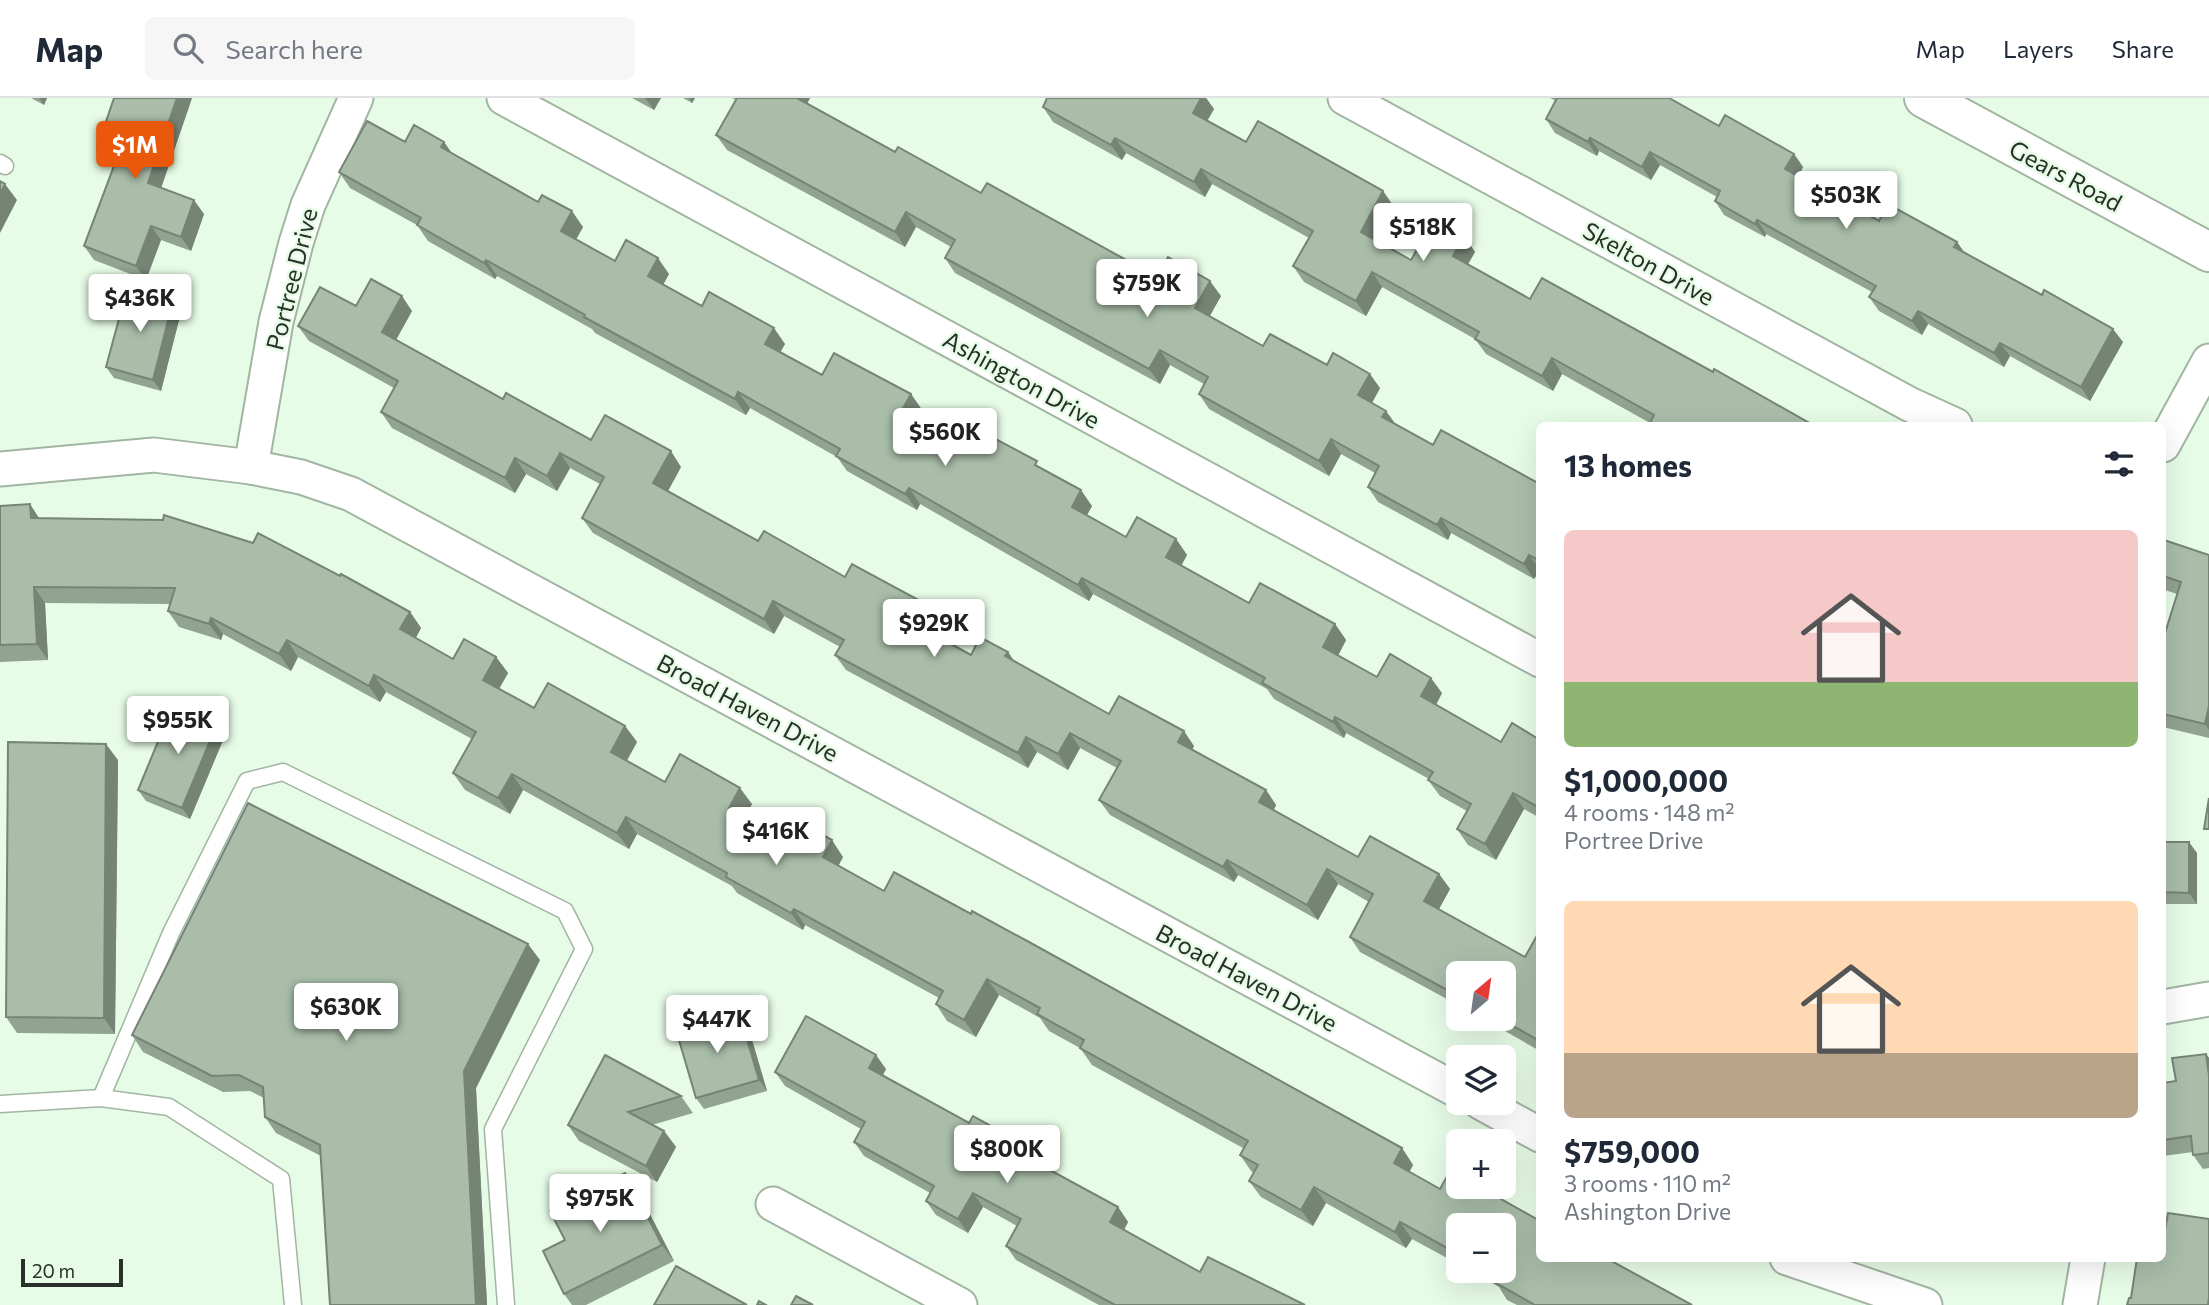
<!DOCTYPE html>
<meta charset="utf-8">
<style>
:root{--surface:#fff;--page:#f6f6f7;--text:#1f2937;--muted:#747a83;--line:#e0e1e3;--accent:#ea580c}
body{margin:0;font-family:Commissioner,sans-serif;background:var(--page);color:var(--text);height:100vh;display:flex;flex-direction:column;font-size:26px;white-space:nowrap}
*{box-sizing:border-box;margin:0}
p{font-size:23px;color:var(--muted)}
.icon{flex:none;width:38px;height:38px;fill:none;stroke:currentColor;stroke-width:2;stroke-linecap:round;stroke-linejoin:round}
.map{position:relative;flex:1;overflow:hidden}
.side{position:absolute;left:1536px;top:324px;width:630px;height:840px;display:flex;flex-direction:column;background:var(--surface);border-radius:10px;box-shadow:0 7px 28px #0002}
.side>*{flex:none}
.needle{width:46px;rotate:29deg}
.tools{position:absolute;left:1446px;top:863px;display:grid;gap:14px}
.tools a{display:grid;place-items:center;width:70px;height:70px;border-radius:10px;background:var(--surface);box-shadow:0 7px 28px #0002;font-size:35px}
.scale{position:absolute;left:21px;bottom:18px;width:102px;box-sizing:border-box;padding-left:7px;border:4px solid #283029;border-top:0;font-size:19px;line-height:24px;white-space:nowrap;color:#283029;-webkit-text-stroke:5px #e7fce7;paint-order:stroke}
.price{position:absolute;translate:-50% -60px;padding:0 16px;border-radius:7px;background:#fff;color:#222;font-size:23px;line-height:46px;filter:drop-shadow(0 2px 4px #0008)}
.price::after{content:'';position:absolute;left:50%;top:42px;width:21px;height:16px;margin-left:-10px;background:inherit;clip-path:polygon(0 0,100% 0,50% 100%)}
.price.selected{background:var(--accent);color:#fff}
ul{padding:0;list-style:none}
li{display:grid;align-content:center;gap:14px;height:371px;padding:0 28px}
li span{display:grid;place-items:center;height:217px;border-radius:10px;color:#555}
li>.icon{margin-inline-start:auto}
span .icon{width:126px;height:126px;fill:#fffc;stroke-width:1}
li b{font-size:30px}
h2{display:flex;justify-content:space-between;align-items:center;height:84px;padding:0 28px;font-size:30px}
header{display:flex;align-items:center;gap:42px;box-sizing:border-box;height:98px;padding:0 35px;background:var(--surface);border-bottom:2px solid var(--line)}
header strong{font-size:33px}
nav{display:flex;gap:38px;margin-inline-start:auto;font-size:24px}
.search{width:490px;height:63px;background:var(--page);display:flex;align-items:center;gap:18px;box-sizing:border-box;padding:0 24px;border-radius:10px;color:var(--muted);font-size:26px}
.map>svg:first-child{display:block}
</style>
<header>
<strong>Map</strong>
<div class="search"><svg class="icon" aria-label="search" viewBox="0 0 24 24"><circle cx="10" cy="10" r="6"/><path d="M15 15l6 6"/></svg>Search here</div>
<nav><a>Map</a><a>Layers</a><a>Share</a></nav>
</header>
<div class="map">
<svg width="2209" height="1207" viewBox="0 0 2209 1207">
<rect width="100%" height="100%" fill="#e7fce7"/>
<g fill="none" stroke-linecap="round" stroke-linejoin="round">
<defs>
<g id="service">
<polyline points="0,65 5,68"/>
<polyline points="101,1000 171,835 247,683 283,674 565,813 584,851 493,1031 506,1207"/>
<polyline points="0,1006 101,1000 169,1009 281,1081 293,1207"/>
</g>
<g id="minor">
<polyline points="504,0 1540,562"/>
<polyline points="1345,0 1909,306 1955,327"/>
<polyline points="2163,347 2209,263"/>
<polyline points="251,369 276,224 296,145 308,107 356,0"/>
<polyline points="0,371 154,357 251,369 301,379 351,396 1458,993"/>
<polyline points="2163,909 2209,901"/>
<polyline points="1480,1004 1540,1037"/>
<polyline points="773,1106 960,1207"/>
<polyline points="1787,1160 1925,1207"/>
<polyline points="2080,1207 2088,1160"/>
</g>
<polyline id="secondary" points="1924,0 2209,154"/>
</defs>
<use href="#service" stroke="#a2b5a2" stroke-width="19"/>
<use href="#minor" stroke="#a2b5a2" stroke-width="37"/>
<use href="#secondary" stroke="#a2b5a2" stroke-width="42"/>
<use href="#service" stroke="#fff" stroke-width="16"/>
<use href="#minor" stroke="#fff" stroke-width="33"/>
<use href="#secondary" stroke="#fff" stroke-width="38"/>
</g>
<g fill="#91a391">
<polygon points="31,0 47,0 44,7"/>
<polygon points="114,0 192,0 161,90 204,116 191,153 161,142 146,182 94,162 84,148 114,66 107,64 97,50"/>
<polygon points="632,0 661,0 654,12"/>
<polygon points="683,0 695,0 692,5"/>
<polygon points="732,0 810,0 807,6 895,54 1157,179 1221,198 1209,218 1263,248 1327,267 1380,290 1372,305 1386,313 1395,325 1433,347 1540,386 1540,472 1534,481 1451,435 1448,442 1378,404 1368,389 1375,375 1341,356 1329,378 1209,311 1199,296 1204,286 1170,267 1160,286 955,175 945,160 951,149 916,129 905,149 727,52 716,37 736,2"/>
<polygon points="1047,0 1206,0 1214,11 1207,23 1246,44 1383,93 1394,109 1375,142 1411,162 1464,138 1475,154 1468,166 1530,201 1713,274 1813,327 1650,325 1562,276 1553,293 1486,256 1475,241 1382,189 1366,218 1304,184 1293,168 1309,140 1212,86 1205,99 1126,55 1122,62 1053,24 1043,9"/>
<polygon points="1550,0 1669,0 1719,28 1794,56 1803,69 1798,79 1879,123 1957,144 1964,154 2123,244 2090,303 2010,258 2004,269 1928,226 1922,237 1879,213 1869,199 1872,194 1766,136 1765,139 1724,117 1715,103 1717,99 1660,67 1651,82 1599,53 1597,58 1555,35 1546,21 1556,3"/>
<polygon points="405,44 444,44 451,54 583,129 576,141 615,163 669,176 663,187 702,208 785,246 780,254 822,277 911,296 922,312 913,328 953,350 982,353 1042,371 1092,408 1087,417 1126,439 1176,441 1187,457 1181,468 1249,505 1335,526 1346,542 1338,558 1377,579 1442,595 1436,607 1501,644 1540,642 1540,720 1524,711 1496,762 1468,747 1457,731 1467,713 1440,698 1428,682 1429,681 1346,635 1344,640 1274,601 1267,591 1093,496 1089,503 920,406 917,412 847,373 837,359 750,310 746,317 595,235 592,231 497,178 495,181 428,143 417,127 350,90 339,74"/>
<polygon points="173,203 181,214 161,293 114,280 106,269"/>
<polygon points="356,208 412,213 396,242 503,301 591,342 681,369 668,393 758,443 845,479 922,504 932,519 925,532 971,557 1008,554 1014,563 1109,616 1194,648 1192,652 1266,692 1276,707 1274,712 1358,759 1439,776 1450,791 1439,811 1525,859 1540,832 1540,953 1482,920 1503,920 1458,875 1458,907 1360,854 1350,839 1369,804 1338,786 1318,822 1238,777 1234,784 1110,717 1099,702 1117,670 1080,650 1068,672 1037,654 1028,670 846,572 835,557 840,549 784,518 774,536 593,435 582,420 600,386 570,370 557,393 526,376 515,395 392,330 381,314 394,290 309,243 298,228"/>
<polygon points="0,408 40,420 340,478 410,514 421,530 416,540 453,561 496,559 508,575 499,591 534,610 625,628 637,644 627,663 665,684 752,706 745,719 792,746 843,759 838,768 884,793 971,816 1402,1050 1413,1067 1409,1074 1440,1091 1643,1181 1692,1207 1517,1207 1507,1202 1499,1189 1469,1172 1503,1172 1458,1127 1458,1166 1412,1141 1406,1150 1326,1105 1313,1128 1261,1099 1249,1083 1254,1075 1251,1073 1240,1057 1243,1050 1092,967 1080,950 1049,933 1040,920 999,897 976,939 947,923 936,906 939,900 805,827 803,832 737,795 732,788 637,736 629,751 523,692 510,716 465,692 453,675 472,641 386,594 380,604 298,559 291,573 223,536 221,542 179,529 168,513 170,506 45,505 48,562 0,564"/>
<polygon points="2163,445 2209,457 2209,640 2163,629 2163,534 2165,535 2177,496 2165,492 2163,489"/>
<polygon points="218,624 226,635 190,721 146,703 138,692"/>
<polygon points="118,662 115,936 17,935 6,919"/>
<polygon points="2163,744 2197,755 2197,806 2165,806 2165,832 2163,832"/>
<polygon points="540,862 476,990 487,1207 330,1207 321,1058 276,1035 265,1019 264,1000 250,993 223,994 143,954 132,937"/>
<polygon points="747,925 767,993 704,1011 696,1000"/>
<polygon points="2206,956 2209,960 2209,1070 2203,1071 2193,1057 2193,1054 2163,1058 2163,985 2176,983"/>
<polygon points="886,971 883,977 1052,1071 1051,1072 1118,1109 1128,1124 1124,1132 1200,1174 1305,1207 1099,1207 1016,1162 1006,1148 1017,1128 983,1109 968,1135 936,1117 926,1103 930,1095 864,1058 854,1044 861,1031 785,988 775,974"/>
<polygon points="681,998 693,1015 652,1027 664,1033 676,1049 657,1084 579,1043 568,1027"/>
<polygon points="637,1091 674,1163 586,1207 572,1207 564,1196 565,1142"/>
</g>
<g fill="#768476">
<polygon points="39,0 47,0 44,7"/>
<polygon points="177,0 192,0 158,99 148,85"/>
<polygon points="645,0 661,0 654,12"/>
<polygon points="689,0 695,0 692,5"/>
<polygon points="794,0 810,0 803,13"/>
<polygon points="1201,0 1206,0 1214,11 1203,30 1193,15"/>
<polygon points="1115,40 1126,55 1122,62 1111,47"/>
<polygon points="1590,40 1599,53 1597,58 1588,44"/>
<polygon points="444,44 455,60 441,49"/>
<polygon points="1650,54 1660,67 1651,82 1642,69"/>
<polygon points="1794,56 1803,69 1795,85 1785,71"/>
<polygon points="1201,71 1212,86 1205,99 1194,84"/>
<polygon points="5,86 17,102 0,135 0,96"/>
<polygon points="1383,93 1394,109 1371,149 1361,134"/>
<polygon points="194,102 204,116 191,153 181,139"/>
<polygon points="572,113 583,129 572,149 561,133"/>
<polygon points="906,114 916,129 905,149 895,134"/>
<polygon points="1757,122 1766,136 1765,139 1755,126"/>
<polygon points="151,128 161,142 146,182 136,168"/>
<polygon points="1464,138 1475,154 1464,173 1453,158"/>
<polygon points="1957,144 1966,157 1954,149"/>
<polygon points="658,160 669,176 659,194 648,178"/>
<polygon points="486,162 497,178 495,181 484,165"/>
<polygon points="1372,174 1382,189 1366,218 1356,203"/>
<polygon points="1210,183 1221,198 1206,225 1195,210"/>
<polygon points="402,198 412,213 392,249 382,234"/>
<polygon points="173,203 181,214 161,293 153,282"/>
<polygon points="1918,213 1928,226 1922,237 1912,223"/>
<polygon points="774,230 785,246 776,262 765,246"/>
<polygon points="2113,231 2123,244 2090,303 2081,289"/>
<polygon points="2000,245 2010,258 2004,269 1994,255"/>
<polygon points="1160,252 1170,267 1160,286 1149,271"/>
<polygon points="1552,260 1562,276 1553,293 1542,278"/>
<polygon points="1370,276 1380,290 1368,312 1358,297"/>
<polygon points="738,294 750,310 746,317 735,301"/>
<polygon points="911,296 922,312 909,335 898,319"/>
<polygon points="1386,313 1396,328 1382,319"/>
<polygon points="1331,341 1341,356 1329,378 1319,363"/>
<polygon points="671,353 681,369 664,400 653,385"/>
<polygon points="560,355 570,370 557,393 547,378"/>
<polygon points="515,360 526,376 515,395 505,380"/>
<polygon points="909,390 920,406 917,412 905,396"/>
<polygon points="1081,392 1092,408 1083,424 1072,409"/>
<polygon points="30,406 41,423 31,420"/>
<polygon points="1441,420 1451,435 1448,442 1437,427"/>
<polygon points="1176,441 1187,457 1177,475 1166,459"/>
<polygon points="1529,457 1540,472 1534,481 1524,466"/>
<polygon points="1082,480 1093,496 1089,503 1078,487"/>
<polygon points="34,489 45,505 48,562 37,546"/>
<polygon points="773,503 784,518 774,536 764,521"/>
<polygon points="922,504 932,519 921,539 911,524"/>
<polygon points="410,514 421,530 411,548 400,531"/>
<polygon points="211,520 223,536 221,542 209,526"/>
<polygon points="1335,526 1346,542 1334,565 1323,549"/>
<polygon points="287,542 298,559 291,573 279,556"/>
<polygon points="1008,554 1018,569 1005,558"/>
<polygon points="496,559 508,575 495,598 483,582"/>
<polygon points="374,577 386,594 380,604 369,588"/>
<polygon points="1431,580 1442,595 1432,614 1421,598"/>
<polygon points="2209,608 2209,632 2205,626"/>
<polygon points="1335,619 1346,635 1344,640 1333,624"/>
<polygon points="218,624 226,635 190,721 182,710"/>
<polygon points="625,628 637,644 622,670 611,654"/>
<polygon points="1184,633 1194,648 1188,659 1178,644"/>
<polygon points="1070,635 1080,650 1068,672 1058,656"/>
<polygon points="1026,639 1037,654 1028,670 1018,655"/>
<polygon points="106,646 118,662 115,936 104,920"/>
<polygon points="512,676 523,692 510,716 498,700"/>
<polygon points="740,690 752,706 740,727 729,710"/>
<polygon points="1266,692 1276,707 1270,719 1259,704"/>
<polygon points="1513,695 1524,711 1496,762 1485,746"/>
<polygon points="626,719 637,736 629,751 617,735"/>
<polygon points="832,742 843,759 834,776 823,759"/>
<polygon points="2189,744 2197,755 2197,806 2189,795"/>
<polygon points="1227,762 1238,777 1234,784 1223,769"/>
<polygon points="1327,771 1338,786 1318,822 1307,807"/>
<polygon points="1439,776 1450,791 1435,818 1424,803"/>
<polygon points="2163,803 2165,806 2165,832 2163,828"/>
<polygon points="794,811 805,827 803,832 791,815"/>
<polygon points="528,846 540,862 476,990 487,1207 476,1207 464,973"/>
<polygon points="987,881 999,897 976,939 964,922"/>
<polygon points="739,914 747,925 767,993 759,982"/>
<polygon points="2206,956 2209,960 2209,977"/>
<polygon points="876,957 886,971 879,984 869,970"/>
<polygon points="664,1033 676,1049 657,1084 646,1068"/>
<polygon points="1402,1050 1413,1067 1405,1082 1394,1065"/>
<polygon points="1042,1056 1052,1071 1047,1079 1037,1065"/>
<polygon points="625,1075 637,1091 674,1163 662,1147"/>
<polygon points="1314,1089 1326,1105 1313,1128 1301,1112"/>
<polygon points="973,1095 983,1109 968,1135 958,1121"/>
<polygon points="1118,1109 1128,1124 1120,1139 1110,1124"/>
<polygon points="1400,1124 1412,1141 1406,1150 1395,1134"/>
</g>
<g fill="#a9bda9" stroke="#768476" stroke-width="2">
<polygon points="114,0 177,0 148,85 194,102 181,139 151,128 136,168 84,148 118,57 97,50"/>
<polygon points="737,0 797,0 895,54 898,49 981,95 987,85 1157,179 1168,159 1210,183 1195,210 1263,248 1270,236 1327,267 1333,255 1370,276 1358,297 1386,313 1382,319 1433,347 1441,332 1540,386 1540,463 1529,457 1524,466 1441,420 1437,427 1368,389 1379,368 1331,341 1319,363 1199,296 1208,279 1160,252 1149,271 945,160 955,142 906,114 895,134 716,37"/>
<polygon points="1047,0 1201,0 1193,15 1246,44 1258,23 1383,93 1361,134 1411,162 1434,122 1464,138 1453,158 1530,201 1542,180 1713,274 1714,271 1813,327 1649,327 1654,317 1552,260 1542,278 1475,241 1479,234 1372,174 1356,203 1293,168 1313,133 1201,71 1194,84 1115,40 1111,47 1043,9"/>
<polygon points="1557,0 1669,0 1719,28 1725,17 1794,56 1785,71 1879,123 1888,106 1957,144 1954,149 2042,197 2044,192 2113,231 2081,289 2000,245 1994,255 1918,213 1912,223 1869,199 1876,188 1757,122 1755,126 1715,103 1720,93 1650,54 1642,69 1590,40 1588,44 1546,21"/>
<polygon points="367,23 405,44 414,27 444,44 441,49 538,104 542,97 572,113 561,133 615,163 626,142 658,160 648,178 702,208 709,194 774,230 765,246 822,277 834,255 911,296 898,319 953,350 959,340 982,353 990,338 1037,363 1035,367 1081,392 1072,409 1126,439 1137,419 1176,441 1166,459 1249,505 1260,485 1335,526 1323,549 1377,579 1390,556 1431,580 1421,598 1501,644 1512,625 1540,642 1540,710 1513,695 1485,746 1457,731 1471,706 1428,682 1433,674 1335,619 1333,624 1262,585 1265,580 1082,480 1078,487 909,390 905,396 836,358 840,351 738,294 735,301 584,219 585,217 486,162 484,165 417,127 421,120 339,74"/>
<polygon points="0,83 5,86 0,96"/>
<polygon points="371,181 402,198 382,234 503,301 506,295 591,342 605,317 671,353 653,385 758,443 764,433 845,479 852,466 922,504 911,524 971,557 980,539 1008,554 1005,558 1109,616 1119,598 1184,633 1178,644 1266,692 1259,704 1358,759 1370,738 1439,776 1424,803 1525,859 1540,832 1540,939 1538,942 1499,920 1503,920 1503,875 1458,875 1458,898 1350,839 1373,796 1327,771 1307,807 1227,762 1223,769 1099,702 1121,663 1070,635 1058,656 1026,639 1018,655 835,557 844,542 773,503 764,521 582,420 604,379 560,355 547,378 515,360 505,380 381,314 398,283 298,228 320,189 356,208"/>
<polygon points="127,191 173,203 153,282 106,269"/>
<polygon points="30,406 31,420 163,422 164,417 253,445 258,435 340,478 341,476 410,514 400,531 453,561 464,541 496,559 483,582 534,610 548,585 625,628 611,654 665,684 680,656 740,690 729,710 792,746 803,726 832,742 823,759 884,793 894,774 971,816 972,813 1029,844 1402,1050 1394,1065 1440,1091 1450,1073 1458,1077 1458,1088 1478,1088 1540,1123 1540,1160 1606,1160 1692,1207 1535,1207 1496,1185 1499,1179 1487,1172 1503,1172 1503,1127 1458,1127 1458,1156 1400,1124 1395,1134 1314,1089 1301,1112 1249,1083 1258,1067 1240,1057 1248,1043 1080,950 1084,942 1037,916 1040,910 987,881 964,922 936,906 943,893 794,811 791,815 726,779 727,775 626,719 617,735 512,676 498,700 453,675 476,634 374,577 369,588 287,542 279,556 211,520 209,526 168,513 175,490 34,489 37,546 0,547 0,408"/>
<polygon points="2164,442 2209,457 2209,608 2205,626 2163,616 2163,534 2165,535 2181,484 2163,478"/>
<polygon points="174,605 218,624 182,710 138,692"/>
<polygon points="8,644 106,646 104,920 6,919"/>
<polygon points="2209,700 2209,731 2204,731"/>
<polygon points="248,705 528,846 464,973 476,1207 330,1207 320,1047 265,1019 263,989 239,977 212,978 132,937"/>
<polygon points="2163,744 2189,744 2189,795 2163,794"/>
<polygon points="739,914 759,982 696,1000 676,932"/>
<polygon points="806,918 876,957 869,970 969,1025 973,1018 1042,1056 1037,1065 1118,1109 1110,1124 1200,1174 1208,1159 1305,1207 1115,1207 1006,1148 1021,1121 973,1095 958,1121 926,1103 934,1088 854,1044 865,1024 775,974"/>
<polygon points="2206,956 2209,977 2209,1055 2193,1057 2191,1038 2163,1042 2163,985 2176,983 2172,960"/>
<polygon points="605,957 681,998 628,1014 664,1033 646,1068 568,1027"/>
<polygon points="625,1075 662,1147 564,1196 543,1153 565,1142 550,1113"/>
<polygon points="2168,1115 2209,1121 2209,1199 2208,1207 2127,1207 2129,1200 2131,1200 2137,1160 2163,1160 2163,1143"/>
<polygon points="676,1168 747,1207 654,1207"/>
<polygon points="796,1198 813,1207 791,1207"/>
<polygon points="759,1203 766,1207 757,1207"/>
</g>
<g text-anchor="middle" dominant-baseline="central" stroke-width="5" stroke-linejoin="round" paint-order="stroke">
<g font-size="24" fill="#283029" stroke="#e7fce7">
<text transform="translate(2066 77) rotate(28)">Gears Road</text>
<text transform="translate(1649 165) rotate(29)">Skelton Drive</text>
<text transform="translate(291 181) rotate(-76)">Portree Drive</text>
<text transform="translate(1022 281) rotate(29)">Ashington Drive</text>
<text transform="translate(748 609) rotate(28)">Broad Haven Drive</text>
<text transform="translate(1247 879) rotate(28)">Broad Haven Drive</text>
</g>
</g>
</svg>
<div class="tools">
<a><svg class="needle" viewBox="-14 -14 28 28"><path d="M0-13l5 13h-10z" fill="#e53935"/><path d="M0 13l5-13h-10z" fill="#747a83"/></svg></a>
<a><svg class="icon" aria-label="layers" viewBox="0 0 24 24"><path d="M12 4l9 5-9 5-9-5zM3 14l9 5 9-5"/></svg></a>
<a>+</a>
<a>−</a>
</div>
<div class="scale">20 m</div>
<b class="price selected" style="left:135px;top:83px">$1M</b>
<b class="price" style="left:1846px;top:133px">$503K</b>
<b class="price" style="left:1423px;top:165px">$518K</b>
<b class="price" style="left:1147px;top:221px">$759K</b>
<b class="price" style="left:140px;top:236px">$436K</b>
<b class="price" style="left:945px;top:370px">$560K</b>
<b class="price" style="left:934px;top:561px">$929K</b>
<b class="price" style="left:178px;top:658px">$955K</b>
<b class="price" style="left:776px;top:769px">$416K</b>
<b class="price" style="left:346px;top:945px">$630K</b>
<b class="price" style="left:717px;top:957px">$447K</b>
<b class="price" style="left:1007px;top:1087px">$800K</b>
<b class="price" style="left:600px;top:1136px">$975K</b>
<section class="side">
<h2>13 homes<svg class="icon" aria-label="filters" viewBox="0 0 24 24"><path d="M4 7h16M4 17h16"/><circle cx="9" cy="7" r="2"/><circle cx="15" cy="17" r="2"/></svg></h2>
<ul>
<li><span style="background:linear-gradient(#f6c9c9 70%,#8fb573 0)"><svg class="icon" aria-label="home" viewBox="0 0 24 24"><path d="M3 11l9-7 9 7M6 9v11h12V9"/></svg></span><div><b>$1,000,000</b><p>4 rooms · 148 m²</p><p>Portree Drive</p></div></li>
<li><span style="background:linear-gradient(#ffd9b3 70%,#b9a48a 0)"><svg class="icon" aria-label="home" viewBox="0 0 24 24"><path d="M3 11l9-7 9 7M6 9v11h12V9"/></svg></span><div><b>$759,000</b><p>3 rooms · 110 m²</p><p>Ashington Drive</p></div></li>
</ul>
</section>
</div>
